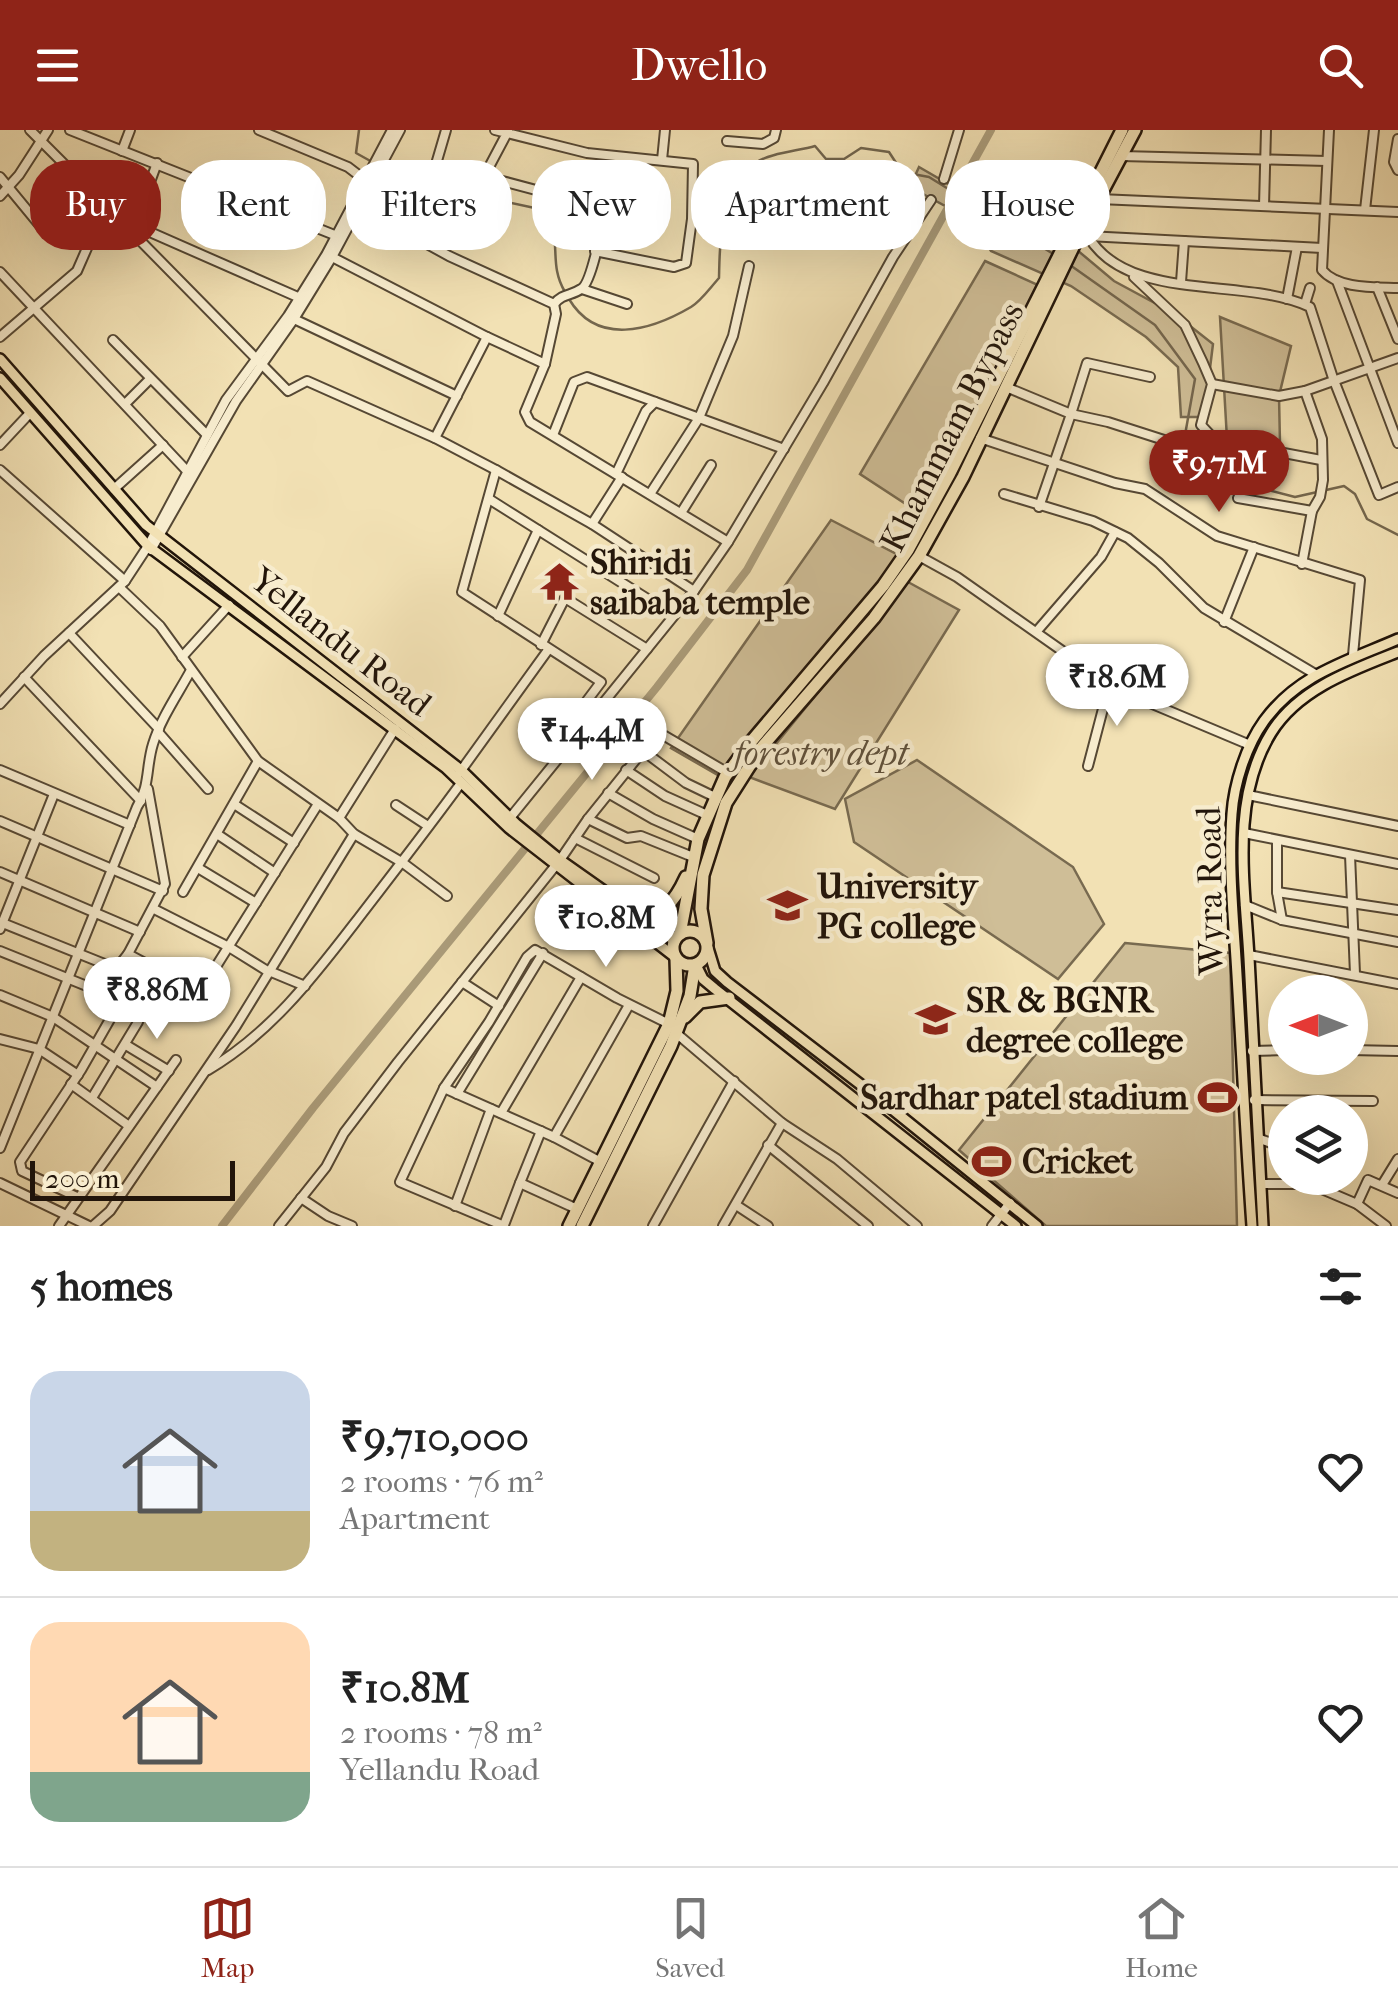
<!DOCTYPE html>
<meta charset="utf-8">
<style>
:root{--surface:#fff;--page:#f6f6f6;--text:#222;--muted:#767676;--line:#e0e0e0;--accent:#8f2418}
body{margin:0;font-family:"IM FELL French Canon",serif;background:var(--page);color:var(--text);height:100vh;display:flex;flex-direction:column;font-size:38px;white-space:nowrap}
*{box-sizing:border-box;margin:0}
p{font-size:32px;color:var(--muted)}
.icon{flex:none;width:55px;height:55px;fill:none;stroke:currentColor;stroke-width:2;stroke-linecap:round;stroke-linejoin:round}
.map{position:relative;height:1096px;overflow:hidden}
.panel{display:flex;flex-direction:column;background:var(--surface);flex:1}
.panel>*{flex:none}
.guide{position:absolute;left:30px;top:30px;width:1340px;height:90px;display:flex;gap:20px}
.needle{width:65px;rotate:270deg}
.tools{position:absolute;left:1268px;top:845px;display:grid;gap:20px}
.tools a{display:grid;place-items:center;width:100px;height:100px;border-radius:50%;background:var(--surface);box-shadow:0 10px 40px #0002;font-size:50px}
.scale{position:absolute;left:30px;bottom:25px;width:205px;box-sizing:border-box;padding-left:10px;border:5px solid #22150a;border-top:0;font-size:28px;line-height:35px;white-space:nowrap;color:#22150a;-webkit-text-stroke:8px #f7ecce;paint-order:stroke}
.price{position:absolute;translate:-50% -85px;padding:0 22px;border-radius:35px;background:#fff;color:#222;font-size:32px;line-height:65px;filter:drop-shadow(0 2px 5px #0008)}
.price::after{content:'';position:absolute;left:50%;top:60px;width:30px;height:22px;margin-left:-15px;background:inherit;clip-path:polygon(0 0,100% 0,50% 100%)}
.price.selected{background:var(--accent);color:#fff}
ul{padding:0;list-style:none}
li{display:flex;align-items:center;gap:30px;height:250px;padding:0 30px}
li+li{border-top:2px solid var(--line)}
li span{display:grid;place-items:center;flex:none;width:280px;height:200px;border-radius:30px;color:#555}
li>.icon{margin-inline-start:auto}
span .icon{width:120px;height:120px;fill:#fffc;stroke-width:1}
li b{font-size:42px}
h2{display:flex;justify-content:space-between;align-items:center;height:120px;padding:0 30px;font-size:42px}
.tag{padding:0 35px;border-radius:40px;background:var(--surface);box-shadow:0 10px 40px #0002;font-size:35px;line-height:90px}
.tag.selected{background:var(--accent);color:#fff}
header{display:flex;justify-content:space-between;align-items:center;height:130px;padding:0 30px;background:var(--accent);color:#fff;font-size:45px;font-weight:600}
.tab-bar{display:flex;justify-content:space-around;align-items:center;height:140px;border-top:2px solid var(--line);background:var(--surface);font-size:28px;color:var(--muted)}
.tab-bar a{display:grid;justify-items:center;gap:5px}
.tab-bar .selected{color:var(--accent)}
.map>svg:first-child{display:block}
</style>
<header><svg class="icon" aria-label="menu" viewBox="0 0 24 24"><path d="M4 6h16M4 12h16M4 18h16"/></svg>Dwello<svg class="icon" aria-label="search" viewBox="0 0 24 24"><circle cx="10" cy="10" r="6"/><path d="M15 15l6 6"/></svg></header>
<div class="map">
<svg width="1398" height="1096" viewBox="0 0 1398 1096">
<rect width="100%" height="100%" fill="#f2e1b4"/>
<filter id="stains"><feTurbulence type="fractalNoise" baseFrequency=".002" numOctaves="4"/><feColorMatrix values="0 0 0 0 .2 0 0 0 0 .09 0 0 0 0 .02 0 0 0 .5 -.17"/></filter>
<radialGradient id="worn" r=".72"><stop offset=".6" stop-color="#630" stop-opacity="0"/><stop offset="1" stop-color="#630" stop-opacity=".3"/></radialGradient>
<g fill="#cfbe97" stroke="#786a50" stroke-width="2.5">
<polygon points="919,37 983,74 1058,104 1114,151 1175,184 1213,214 1204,287 1181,287 1178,237 1146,207 1071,156 991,121 971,90 910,57"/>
<polygon points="985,131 1038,155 921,384 860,344"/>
<polygon points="1220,187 1291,216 1279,266 1280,314 1227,309"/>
<polygon points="831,390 902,427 721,647 671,618"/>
<polygon points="908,452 959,480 835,679 749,647"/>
<polygon points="917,630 1073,737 1104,794 1058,849 854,712 845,669"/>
<polygon points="1125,813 1230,823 1237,1096 1046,1096 959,1020"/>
</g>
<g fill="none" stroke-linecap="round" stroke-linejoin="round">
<g stroke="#74664d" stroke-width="2.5">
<polyline points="359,0 356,23 374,33"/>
<path d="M381,36L403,48L426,46L444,50L466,68H488L544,80C564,108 547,132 565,162"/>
<polyline points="1070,135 1155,195 1195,249 1185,305 1237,337 1264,359 1295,367 1344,356 1355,364 1367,389 1398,405"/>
<path d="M569,169C597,216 650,201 691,177C701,171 710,158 719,148C720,107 719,60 755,33C770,23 798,21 815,16L826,29H844L861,18L889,22L902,42L929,47L1055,125"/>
</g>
<polyline stroke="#ab9c7a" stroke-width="8" points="222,1096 313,978 657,557 747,440 991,0"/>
<defs>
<g id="minor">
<polyline points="30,0 118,88 300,168"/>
<polyline points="70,0 337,106"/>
<polyline points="259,0 348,37 365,50"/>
<path d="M495,0L507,3L488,39L491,48L596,76L604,88C601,101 591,154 581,159C571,166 563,163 554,174"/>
<polyline points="508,0 507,3 587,23 693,34 692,89 686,133 674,137 595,121"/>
<path d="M1329,0L1322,140C1338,159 1374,157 1398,158"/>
<polyline points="1398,9 1394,32 1398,40"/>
<polyline points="727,11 763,14 774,8 776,0"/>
<polyline points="122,21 130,0"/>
<polyline points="1121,26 1327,31"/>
<polyline points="662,30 665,0"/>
<polyline points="0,47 42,98"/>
<polyline points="944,49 959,0"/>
<polyline points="0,66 19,45 48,0"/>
<polyline points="1099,69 1398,82"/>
<polyline points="358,76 449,126 554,174 556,184 545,234"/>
<polyline points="1264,76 1266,0"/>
<polyline points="1365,80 1374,0"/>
<polyline points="118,88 288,261 307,251 435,308 496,340 592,394 694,461"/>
<polyline points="134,96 157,33"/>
<polyline points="409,104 429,58 446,0"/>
<polyline points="1087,106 1322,118"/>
<path d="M1088,106C1128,174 1245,146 1310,177L1333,248L1379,365L1398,357"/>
<polyline points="332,127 487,207 435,308"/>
<polyline points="0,142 187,341"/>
<polyline points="1134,147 1185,195 1203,233 1212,254 1201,295 1215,310 1321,330"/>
<polyline points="1337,151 1398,313"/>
<polyline points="1181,152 1184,111"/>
<polyline points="1377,157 1398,209"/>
<polyline points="582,159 627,174"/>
<polyline points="1287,169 1297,117"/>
<polyline points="1305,174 1310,158"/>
<polyline points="294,189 457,266"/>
<polyline points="0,207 77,141 105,77"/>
<polyline points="487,207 545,234 525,282 530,292 728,412"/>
<polyline points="113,210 207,305"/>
<polyline points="1150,247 1087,233 1071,284 1108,292 1192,319"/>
<polyline points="1212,254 1279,266 1305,261"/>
<polyline points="1006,257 1071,284 1039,377"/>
<polyline points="125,274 150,249"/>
<polyline points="553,305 574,252 587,247 784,319"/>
<polyline points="980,308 1115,353 1145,359 1217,406 1360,450 1353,525"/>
<polyline points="0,315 30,283"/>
<polyline points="0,340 125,451"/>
<polyline points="496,340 462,462 601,552 571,592"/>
<polyline points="616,344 646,281 655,272"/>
<polyline points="114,359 163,315"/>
<polyline points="650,364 699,288 733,206 749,136"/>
<polyline points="1004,364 1093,391 1128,408 1159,433 1204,478 1315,544"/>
<polyline points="1238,368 1312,381"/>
<polyline points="489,369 673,485"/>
<polyline points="681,383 711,335"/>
<polyline points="592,394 622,347"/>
<polyline points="151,420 236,271 294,189 332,127 400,0"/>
<polyline points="919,426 957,447 1098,546 1150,573 1250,615"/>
<polyline points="1302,434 1312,381 1320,367 1323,350 1322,309 1305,261 1398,228"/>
<polyline points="119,457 160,496 258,631 339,688 354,704 403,733 447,766"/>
<polyline points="498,486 538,400"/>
<polyline points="1224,492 1254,417"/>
<polyline points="1037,501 1101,427 1115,402"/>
<polyline points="69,503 159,599"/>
<polyline points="541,515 565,468 647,519"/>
<polyline points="182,527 229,475"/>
<polyline points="24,547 141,671"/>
<polyline points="0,574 44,526 125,451 148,416 226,270 288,186 326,125 392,0"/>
<polyline points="158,602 208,659"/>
<polyline points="642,620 686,653 715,667"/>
<polyline points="1088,636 1110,552"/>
<polyline points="0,640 130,695"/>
<polyline points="626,640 665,666 707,685"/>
<polyline points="460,642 548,520"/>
<polyline points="148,659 165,754 128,824 199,862"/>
<polyline points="608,663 653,689 698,709"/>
<polyline points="1248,665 1398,696"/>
<polyline points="234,674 294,713"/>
<polyline points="396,675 428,696"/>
<polyline points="339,688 395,599"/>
<polyline points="510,688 694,461 728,412 823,253 893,127 931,70"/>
<polyline points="588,689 627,708 641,706 693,727"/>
<polyline points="0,691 163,761"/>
<polyline points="1244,703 1398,734"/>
<polyline points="217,704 275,743"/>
<polyline points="575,708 654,748"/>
<polyline points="1277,712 1277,762 1282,790"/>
<polyline points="1350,725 1355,844"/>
<polyline points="198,738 256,773"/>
<polyline points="0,742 140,802"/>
<polyline points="183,762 258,631"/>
<polyline points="1277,762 1398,780"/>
<polyline points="1245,775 1282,790 1398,812"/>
<polyline points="154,779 229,817 269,842"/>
<polyline points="0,792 117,839"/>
<polyline points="0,799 54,664"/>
<polyline points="0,821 99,861"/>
<polyline points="1249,825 1398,854"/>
<polyline points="269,841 305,856"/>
<polyline points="462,852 499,876"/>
<polyline points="0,865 53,887 157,957"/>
<polyline points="195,870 318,674"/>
<polyline points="676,903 782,993 837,1029 917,1096"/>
<polyline points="0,909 39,919 78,945"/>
<polyline points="126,915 169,941"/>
<polyline points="1350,920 1398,921"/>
<polyline points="1252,921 1285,920"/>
<path d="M208,940C269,904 311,850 354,794C390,747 426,701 461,653"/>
<polyline points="71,954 129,996"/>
<polyline points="444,958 400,1052 504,1096"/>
<polyline points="457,964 543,823"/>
<polyline points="92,968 138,892"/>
<polyline points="1254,970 1373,971"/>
<polyline points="501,983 581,847"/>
<polyline points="541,1001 520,1053 577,1079"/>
<polyline points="554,1007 629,875"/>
<polyline points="1260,1009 1285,1018"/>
<polyline points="768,1015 868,1096"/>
<path d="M0,1018L137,677C150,656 146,636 153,614C161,588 178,564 191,540"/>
<polyline points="601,1032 554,1007 444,958 489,892 527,827 535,820 617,868 669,894"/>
<polyline points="0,1053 89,1096"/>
<polyline points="1261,1054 1310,1054 1357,1074 1386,1096"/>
<polyline points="1382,1055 1398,1029"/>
<polyline points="77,1067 22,1041 20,1032 81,940 113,884 112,873 99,861 128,824"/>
<polyline points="301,1068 328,1086 352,1096"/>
<polyline points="1357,1074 1368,1050 1398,1063"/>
<polyline points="736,1075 768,1096"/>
<polyline points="455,1076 491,979"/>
<polyline points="504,1095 520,1053"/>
<polyline points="59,1096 176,930"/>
<polyline points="93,1096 110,1081 236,896 354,704"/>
<polyline points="279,1096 326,1037 344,1003 398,932 560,730 588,689 658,602 728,643"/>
<polyline points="653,1096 734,951"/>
<polyline points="723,1096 782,993"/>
<polyline points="992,1096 1010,1073"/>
</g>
<g id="major">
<polyline points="0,229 146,395 461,640 516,694 560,730 675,811"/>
<polyline points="0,248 148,416 446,638 509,698 675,827"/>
<polyline points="708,818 715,841 727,852 882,971 1037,1096"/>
<polyline points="696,835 703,849 715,859 1016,1096"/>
<path d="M1252,1096C1246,1012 1242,929 1237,845C1234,792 1228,737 1232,684C1234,654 1246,616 1264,591C1298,544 1348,531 1398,509"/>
<path d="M1263,1096C1258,1007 1253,918 1249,828C1245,754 1230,670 1271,603C1298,559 1352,540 1398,522"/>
</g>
<g id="highway">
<path d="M634,783C663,788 675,771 686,747"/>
<circle cx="690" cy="818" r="17"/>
<polyline points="680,804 698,709 725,647 750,613 883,456 908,420 950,343 1122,0"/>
<polyline points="707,813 701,779 703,745 726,673 761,618 874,488 919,426 963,347 1076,111 1135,0"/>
<polyline points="685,887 700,872 729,868"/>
<polyline points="569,1096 669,894 677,861 676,829"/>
<polyline points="582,1096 671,916 690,866 695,835"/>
</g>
</defs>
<use href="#minor" stroke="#564834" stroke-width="12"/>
<use href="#major" stroke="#22150a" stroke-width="14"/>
<use href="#highway" stroke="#22150a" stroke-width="16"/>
<use href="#minor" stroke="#f7ecce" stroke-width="8"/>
<use href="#major" stroke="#f2e1b4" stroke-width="9"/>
<use href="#highway" stroke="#f2e1b4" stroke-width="11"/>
</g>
<defs>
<symbol id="temple-bare" viewBox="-9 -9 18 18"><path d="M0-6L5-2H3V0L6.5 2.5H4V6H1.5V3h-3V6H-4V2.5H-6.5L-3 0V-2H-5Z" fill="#8f2418" stroke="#f7ecce" stroke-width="2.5" paint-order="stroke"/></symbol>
<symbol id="university-bare" viewBox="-9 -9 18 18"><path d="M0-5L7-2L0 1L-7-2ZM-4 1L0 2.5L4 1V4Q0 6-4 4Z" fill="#8f2418" stroke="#f7ecce" stroke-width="2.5" paint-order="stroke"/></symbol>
<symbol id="stadium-bare" viewBox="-9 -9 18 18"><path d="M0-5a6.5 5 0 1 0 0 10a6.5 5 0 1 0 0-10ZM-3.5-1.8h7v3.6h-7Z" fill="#8f2418" stroke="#f7ecce" stroke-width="2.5" paint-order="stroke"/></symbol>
</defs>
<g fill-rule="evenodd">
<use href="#temple-bare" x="532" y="424" width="55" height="55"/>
<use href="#university-bare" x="760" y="748" width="55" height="55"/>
<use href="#university-bare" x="908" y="862" width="55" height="55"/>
<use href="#stadium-bare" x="1190" y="940" width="55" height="55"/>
<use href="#stadium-bare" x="964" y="1004" width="55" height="55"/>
</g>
<g text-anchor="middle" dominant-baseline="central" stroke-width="9" stroke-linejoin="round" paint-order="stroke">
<g font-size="35" fill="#22150a" stroke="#f7ecce">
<text transform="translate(952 297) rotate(-63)">Khammam Bypass</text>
<text transform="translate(341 512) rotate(38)">Yellandu Road</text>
<text transform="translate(1210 761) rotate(-91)">Wyra Road</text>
</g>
<g font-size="35" font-weight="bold" fill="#22150a" stroke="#f7ecce" text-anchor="start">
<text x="590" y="432">Shiridi<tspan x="590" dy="40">saibaba temple</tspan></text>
<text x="817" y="756">University<tspan x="817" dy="40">PG college</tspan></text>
<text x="966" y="870">SR &amp; BGNR<tspan x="966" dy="40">degree college</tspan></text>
<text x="1188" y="967" text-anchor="end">Sardhar patel stadium</text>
<text x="1022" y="1031">Cricket</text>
</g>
<g font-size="35" font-style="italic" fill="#5f503b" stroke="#f7ecce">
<text x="821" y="623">forestry dept</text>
</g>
</g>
<rect width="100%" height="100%" filter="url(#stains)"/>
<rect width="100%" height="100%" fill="url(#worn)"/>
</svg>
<div class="tools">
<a><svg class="needle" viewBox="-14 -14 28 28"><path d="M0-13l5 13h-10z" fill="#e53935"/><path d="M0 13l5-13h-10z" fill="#767676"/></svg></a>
<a><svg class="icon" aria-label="layers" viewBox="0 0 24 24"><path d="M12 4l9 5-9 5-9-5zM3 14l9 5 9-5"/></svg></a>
</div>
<div class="scale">200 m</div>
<b class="price selected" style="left:1219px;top:385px">₹9.71M</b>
<b class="price" style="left:1117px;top:599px">₹18.6M</b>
<b class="price" style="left:592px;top:653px">₹14.4M</b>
<b class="price" style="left:606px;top:840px">₹10.8M</b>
<b class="price" style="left:157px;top:912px">₹8.86M</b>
<div class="guide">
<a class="tag selected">Buy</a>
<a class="tag">Rent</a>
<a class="tag">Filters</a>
<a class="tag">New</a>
<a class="tag">Apartment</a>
<a class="tag">House</a>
</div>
</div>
<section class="panel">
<h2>5 homes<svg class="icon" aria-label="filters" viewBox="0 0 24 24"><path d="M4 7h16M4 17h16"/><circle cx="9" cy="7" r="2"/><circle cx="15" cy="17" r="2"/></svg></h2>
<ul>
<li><span style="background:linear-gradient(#c9d6e8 70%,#c2b280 0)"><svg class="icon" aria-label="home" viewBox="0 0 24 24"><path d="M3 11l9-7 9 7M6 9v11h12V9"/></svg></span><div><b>₹9,710,000</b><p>2 rooms · 76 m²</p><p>Apartment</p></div><svg class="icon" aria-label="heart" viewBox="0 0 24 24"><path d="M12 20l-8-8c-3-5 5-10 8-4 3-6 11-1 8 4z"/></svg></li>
<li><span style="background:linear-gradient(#ffd9b3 75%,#7fa58c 0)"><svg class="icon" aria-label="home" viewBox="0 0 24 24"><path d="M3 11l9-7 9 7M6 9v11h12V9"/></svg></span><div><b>₹10.8M</b><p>2 rooms · 78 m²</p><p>Yellandu Road</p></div><svg class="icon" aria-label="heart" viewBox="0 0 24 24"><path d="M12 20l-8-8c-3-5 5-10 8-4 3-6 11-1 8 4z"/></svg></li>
</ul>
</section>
<nav class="tab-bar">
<a class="selected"><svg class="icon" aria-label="map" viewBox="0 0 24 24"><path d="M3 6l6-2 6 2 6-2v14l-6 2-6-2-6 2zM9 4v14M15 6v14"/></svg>Map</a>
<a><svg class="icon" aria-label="saved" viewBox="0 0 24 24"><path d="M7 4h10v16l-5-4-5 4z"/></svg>Saved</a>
<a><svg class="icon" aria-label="home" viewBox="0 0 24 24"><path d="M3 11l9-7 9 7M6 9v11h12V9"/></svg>Home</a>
</nav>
